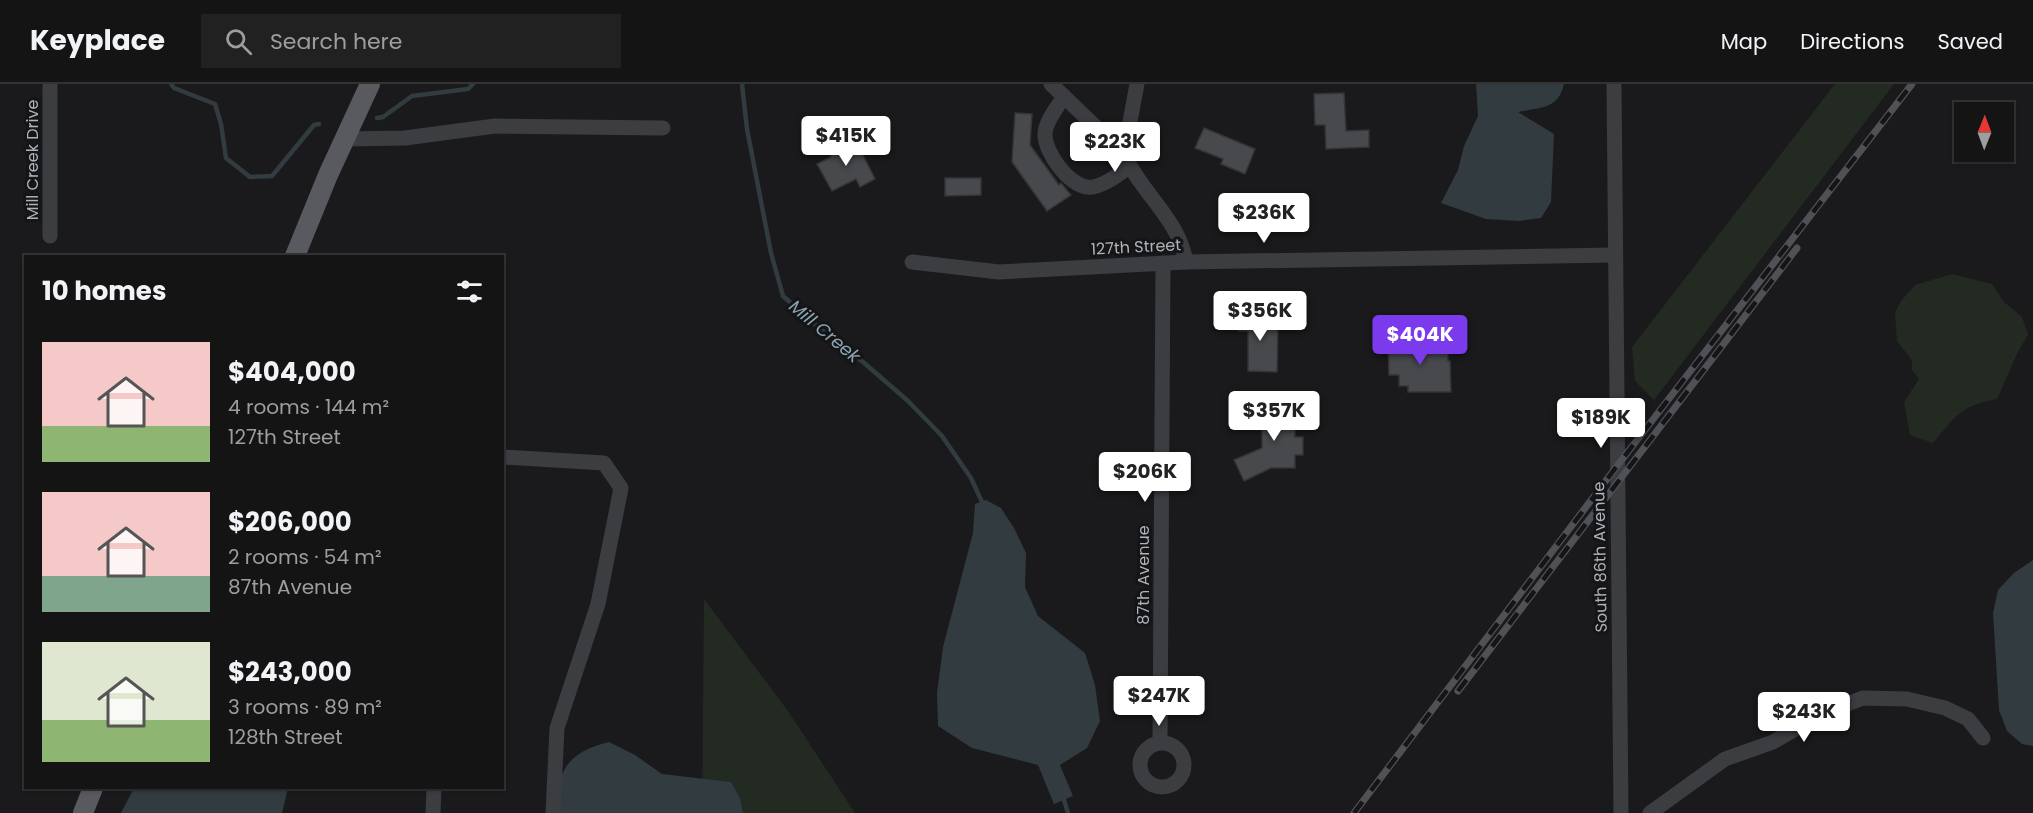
<!DOCTYPE html>
<meta charset="utf-8">
<style>
:root{--surface:#141415;--page:#212122;--text:#f1f3f6;--muted:#9d9ea0;--line:#333334;--accent:#7c3aed}
body{margin:0;font-family:Poppins,sans-serif;background:var(--page);color:var(--text);height:100vh;display:flex;flex-direction:column;font-size:22px;white-space:nowrap}
*{box-sizing:border-box;margin:0}
p{font-size:20px;color:var(--muted)}
.icon{flex:none;width:33px;height:33px;fill:none;stroke:currentColor;stroke-width:2;stroke-linecap:round;stroke-linejoin:round}
.map{position:relative;flex:1;overflow:hidden}
.side{position:absolute;left:24px;top:171px;width:480px;height:534px;display:flex;flex-direction:column;background:var(--surface);border-radius:0px;box-shadow:0 2px 4px #0004,0 0 0 2px var(--line)}
.side>*{flex:none}
.needle{width:39px;rotate:1deg}
.controls{position:absolute;left:1954px;top:18px;display:grid;gap:12px}
.controls a{display:grid;place-items:center;width:60px;height:60px;border-radius:0px;background:var(--surface);box-shadow:0 2px 4px #0004,0 0 0 2px var(--line);font-size:30px}
.price{position:absolute;translate:-50% -51px;padding:0 14px;border-radius:6px;background:#fff;color:#222;font-size:20px;line-height:39px;filter:drop-shadow(0 2px 3px #0008)}
.price::after{content:'';position:absolute;left:50%;top:36px;width:18px;height:14px;margin-left:-9px;background:inherit;clip-path:polygon(0 0,100% 0,50% 100%)}
.price.active{background:var(--accent);color:#fff}
ul{padding:0;list-style:none}
li{display:flex;align-items:center;gap:18px;height:150px;padding:0 18px}
li span{display:grid;place-items:center;flex:none;width:168px;height:120px;border-radius:0px;color:#555}
li>.icon{margin-inline-start:auto}
span .icon{width:72px;height:72px;fill:#fffc;stroke-width:1}
li b{font-size:26px}
h2{display:flex;justify-content:space-between;align-items:center;height:72px;padding:0 18px;font-size:26px}
header{display:flex;align-items:center;gap:36px;box-sizing:border-box;height:84px;padding:0 30px;background:var(--surface);border-bottom:2px solid var(--line)}
header strong{font-size:28px}
nav{display:flex;gap:33px;margin-inline-start:auto;font-size:21px}
.search{width:420px;height:54px;background:var(--page);display:flex;align-items:center;gap:15px;box-sizing:border-box;padding:0 21px;border-radius:0px;color:var(--muted);font-size:22px}
.map>svg:first-child{display:block}
</style>
<header>
<strong>Keyplace</strong>
<div class="search"><svg class="icon" aria-label="search" viewBox="0 0 24 24"><circle cx="10" cy="10" r="6"/><path d="M15 15l6 6"/></svg>Search here</div>
<nav><a>Map</a><a>Directions</a><a>Saved</a></nav>
</header>
<div class="map">
<svg width="2033" height="729" viewBox="0 0 2033 729">
<rect width="100%" height="100%" fill="#1a1a1c"/>
<g fill="#222a22">
<polygon points="1835,0 1894,0 1654,316 1635,297 1632,263"/>
<path d="M1952,190L1992,200L2004,218L2022,233L2028,250L2016,272L1997,315C1960,322 1957,331 1933,359L1910,351L1904,318L1919,295L1912,286V276L1897,257L1895,229L1901,217L1915,201Z"/>
<polygon points="704,515 788,627 855,729 702,729"/>
</g>
<g fill="#313b40">
<path d="M1476,0H1564C1558,26 1540,23 1518,28L1554,50L1551,118L1541,134L1519,137L1486,135L1441,119L1458,86L1464,62L1478,32Z"/>
<polygon points="986,416 1001,424 1014,444 1026,469 1025,503 1038,532 1085,569 1095,601 1100,637 1087,664 1060,681 1073,712 1054,720 1038,681 972,664 938,642 937,609 943,563 973,449 975,420"/>
<polygon points="2033,476 2033,662 2022,660 2007,647 1999,626 1993,529 1998,506 2014,489"/>
<path d="M609,658L635,671L662,690L731,698L740,714L743,729H558C559,718 558,705 561,695C566,672 589,663 609,658Z"/>
<polygon points="134,704 288,704 282,729 121,729"/>
</g>
<g fill="none" stroke-linecap="round" stroke-linejoin="round">
<g stroke="#313b40" stroke-width="4.5">
<polyline points="171,0 174,4 215,20 221,40 226,74 250,93 272,92 314,41 319,40"/>
<polyline points="742,0 747,45 771,169 783,212 818,243 863,278 907,316 942,352 971,394 982,418"/>
<polyline points="377,34 383,33 412,12 468,5 473,0"/>
<polyline points="1064,716 1068,729"/>
</g>
</g>
<g fill="#47494c" stroke="#343538" stroke-width="1.5">
<polygon points="1344,9 1346,47 1369,46 1369,63 1326,65 1325,41 1315,41 1314,10"/>
<polygon points="1015,29 1032,30 1030,61 1059,101 1061,99 1071,111 1047,127 1012,78"/>
<polygon points="1204,44 1255,65 1245,90 1221,80 1223,75 1195,64"/>
<polygon points="856,57 875,95 860,103 856,95 832,107 817,80 831,73 830,70"/>
<polygon points="945,94 981,94 981,111 945,112"/>
<polygon points="1238,229 1265,230 1265,238 1278,238 1277,288 1248,287 1248,247 1238,247"/>
<polygon points="1388,254 1409,254 1409,259 1440,259 1440,269 1448,268 1448,277 1450,277 1451,308 1408,308 1408,302 1399,302 1399,291 1389,291"/>
<polygon points="1295,318 1295,353 1303,353 1303,371 1295,371 1295,384 1271,384 1244,397 1234,376 1262,364 1262,319"/>
</g>
<g fill="none" stroke-linecap="round" stroke-linejoin="round">
<g stroke="#3b3d41" stroke-width="15">
<path d="M1051,0L1124,70C1141,109 1179,135 1186,178"/>
<polyline points="1614,0 1621,729"/>
<path d="M1064,12C1058,23 1046,36 1045,49C1044,69 1072,107 1093,103C1107,100 1119,90 1130,82"/>
<polyline points="345,55 405,54 495,42 663,44"/>
<polyline points="1124,70 1137,0"/>
<polyline points="50,152 50,0"/>
<polyline points="912,178 999,188 1186,178 1615,171"/>
<polyline points="502,373 604,379 621,404 598,520 557,644 553,729"/>
<polyline points="1160,659 1163,179"/>
<circle cx="1162" cy="681" r="22"/>
<polyline points="433,729 434,704"/>
<polyline points="1650,729 1725,675 1773,658 1819,631 1863,614 1907,615 1945,624 1968,635 1983,654"/>
</g>
<g stroke="#585a60" stroke-width="20">
<polyline points="295,172 328,91 370,0"/>
<polyline points="83,729 93,704"/>
</g>
<defs>
<g id="rail">
<polyline points="1458,607 1797,164"/>
<polyline points="1354,729 1617,382 1912,0"/>
</g>
</defs>
<use href="#rail" stroke="#4f5156" stroke-width="7"/>
<use href="#rail" stroke="#151517" stroke-width="4.5" stroke-dasharray="14" stroke-linecap="butt"/>
</g>
<g text-anchor="middle" dominant-baseline="central" stroke-width="6" stroke-linejoin="round" paint-order="stroke">
<g font-size="16" fill="#aeb3bb" stroke="#151517">
<text transform="translate(32 76) rotate(-90)">Mill Creek Drive</text>
<text transform="translate(1136 163) rotate(-3)">127th Street</text>
<text transform="translate(1600 473) rotate(-91)">South 86th Avenue</text>
<text transform="translate(1143 491) rotate(-90)">87th Avenue</text>
</g>
<g font-size="18" font-style="italic" fill="#88a4b3" stroke="#151517">
<text transform="translate(825 247) rotate(40)">Mill Creek</text>
</g>
</g>
</svg>
<div class="controls">
<a><svg class="needle" viewBox="-14 -14 28 28"><path d="M0-13l5 13h-10z" fill="#e53935"/><path d="M0 13l5-13h-10z" fill="#9d9ea0"/></svg></a>
</div>
<b class="price" style="left:846px;top:83px">$415K</b>
<b class="price" style="left:1115px;top:89px">$223K</b>
<b class="price" style="left:1264px;top:160px">$236K</b>
<b class="price" style="left:1260px;top:258px">$356K</b>
<b class="price active" style="left:1420px;top:282px">$404K</b>
<b class="price" style="left:1274px;top:358px">$357K</b>
<b class="price" style="left:1601px;top:365px">$189K</b>
<b class="price" style="left:1145px;top:419px">$206K</b>
<b class="price" style="left:1159px;top:643px">$247K</b>
<b class="price" style="left:1804px;top:659px">$243K</b>
<section class="side">
<h2>10 homes<svg class="icon" aria-label="filters" viewBox="0 0 24 24"><path d="M4 7h16M4 17h16"/><circle cx="9" cy="7" r="2"/><circle cx="15" cy="17" r="2"/></svg></h2>
<ul>
<li><span style="background:linear-gradient(#f6c9c9 70%,#8fb573 0)"><svg class="icon" aria-label="home" viewBox="0 0 24 24"><path d="M3 11l9-7 9 7M6 9v11h12V9"/></svg></span><div><b>$404,000</b><p>4 rooms · 144 m²</p><p>127th Street</p></div></li>
<li><span style="background:linear-gradient(#f6c9c9 70%,#7fa58c 0)"><svg class="icon" aria-label="home" viewBox="0 0 24 24"><path d="M3 11l9-7 9 7M6 9v11h12V9"/></svg></span><div><b>$206,000</b><p>2 rooms · 54 m²</p><p>87th Avenue</p></div></li>
<li><span style="background:linear-gradient(#dfe7d0 65%,#8fb573 0)"><svg class="icon" aria-label="home" viewBox="0 0 24 24"><path d="M3 11l9-7 9 7M6 9v11h12V9"/></svg></span><div><b>$243,000</b><p>3 rooms · 89 m²</p><p>128th Street</p></div></li>
</ul>
</section>
</div>
